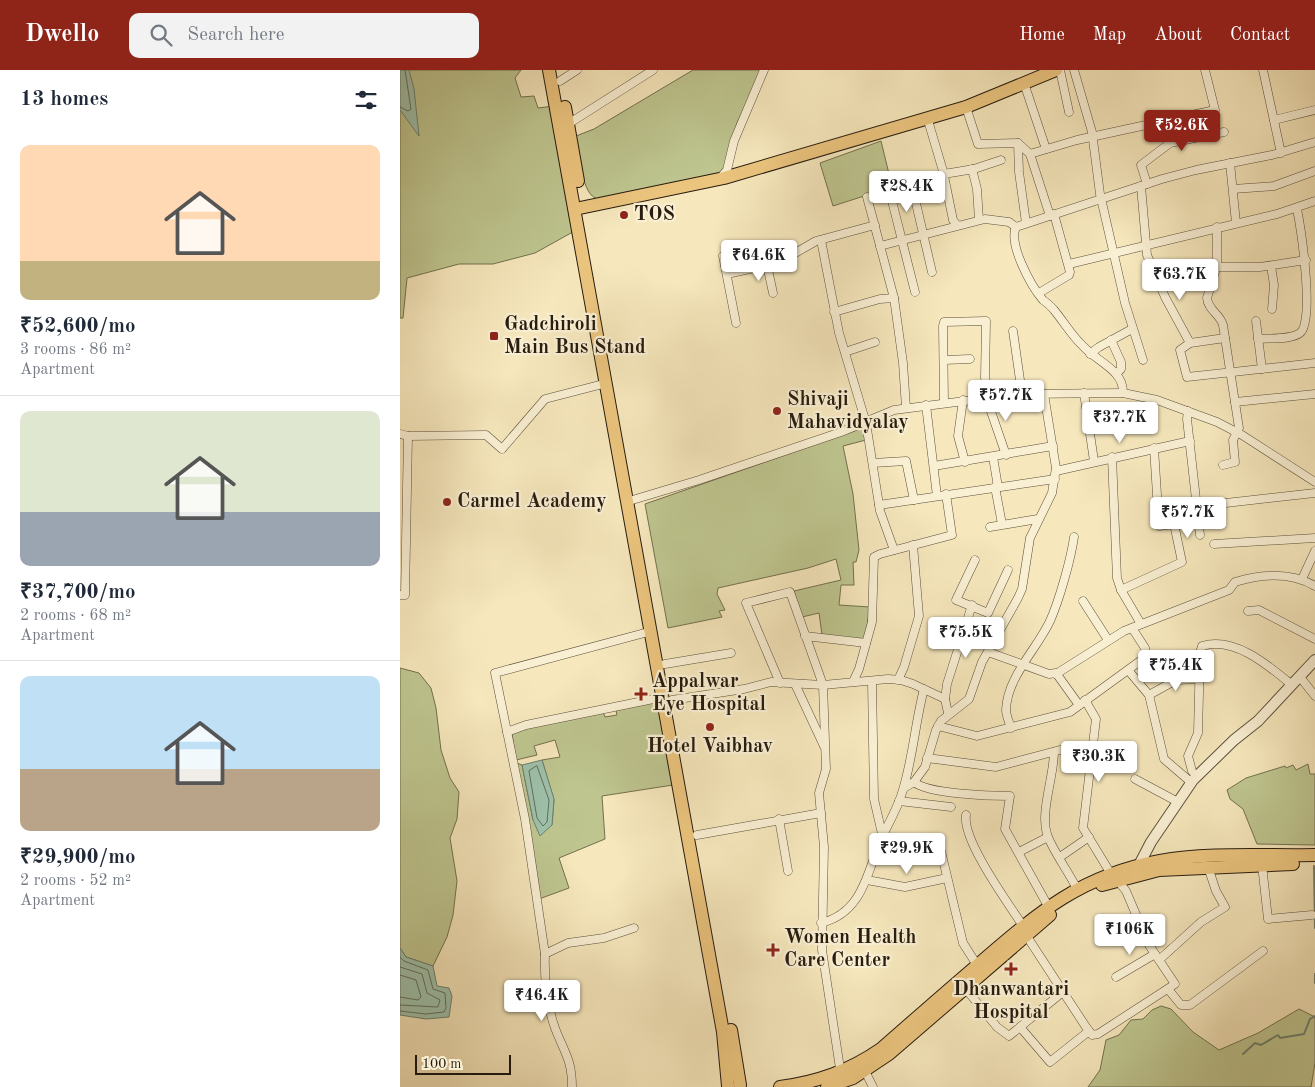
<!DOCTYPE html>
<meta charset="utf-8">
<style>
:root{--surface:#fff;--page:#f2f2f3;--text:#1f2937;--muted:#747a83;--line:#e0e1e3;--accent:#8f2418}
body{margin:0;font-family:"Old Standard TT",serif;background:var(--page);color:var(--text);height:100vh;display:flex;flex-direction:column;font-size:19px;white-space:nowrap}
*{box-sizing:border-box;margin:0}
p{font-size:16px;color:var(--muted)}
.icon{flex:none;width:28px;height:28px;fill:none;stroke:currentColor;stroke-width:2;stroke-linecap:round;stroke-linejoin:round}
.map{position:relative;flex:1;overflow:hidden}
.side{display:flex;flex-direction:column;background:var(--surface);width:400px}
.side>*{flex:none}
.scale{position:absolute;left:15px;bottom:12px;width:96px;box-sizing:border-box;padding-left:5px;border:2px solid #271c0f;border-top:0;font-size:14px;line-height:18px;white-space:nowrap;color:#271c0f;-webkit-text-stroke:4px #f9efd3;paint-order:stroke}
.price{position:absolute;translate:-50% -42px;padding:0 11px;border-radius:5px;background:#fff;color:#222;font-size:16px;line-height:32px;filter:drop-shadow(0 1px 2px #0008)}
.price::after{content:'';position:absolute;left:50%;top:30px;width:15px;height:11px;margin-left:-8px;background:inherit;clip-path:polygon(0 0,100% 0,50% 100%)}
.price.current{background:var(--accent);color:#fff}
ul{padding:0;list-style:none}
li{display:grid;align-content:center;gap:10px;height:265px;padding:0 20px}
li+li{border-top:1px solid var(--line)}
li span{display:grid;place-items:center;height:155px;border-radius:10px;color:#555}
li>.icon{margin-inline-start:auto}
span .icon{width:90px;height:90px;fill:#fffc;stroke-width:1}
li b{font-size:21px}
h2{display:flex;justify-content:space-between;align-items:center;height:60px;padding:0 20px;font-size:21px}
header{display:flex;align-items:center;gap:30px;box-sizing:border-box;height:70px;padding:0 25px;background:var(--accent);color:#fff}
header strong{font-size:24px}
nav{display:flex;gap:28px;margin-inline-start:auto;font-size:18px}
.search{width:350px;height:45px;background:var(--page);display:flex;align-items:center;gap:12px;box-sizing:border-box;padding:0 18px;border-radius:10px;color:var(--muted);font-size:19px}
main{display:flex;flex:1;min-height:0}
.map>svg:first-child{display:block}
</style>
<header>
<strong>Dwello</strong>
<div class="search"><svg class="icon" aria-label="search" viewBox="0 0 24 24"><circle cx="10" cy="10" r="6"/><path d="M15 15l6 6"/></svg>Search here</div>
<nav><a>Home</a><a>Map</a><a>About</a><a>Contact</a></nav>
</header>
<main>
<section class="side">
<h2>13 homes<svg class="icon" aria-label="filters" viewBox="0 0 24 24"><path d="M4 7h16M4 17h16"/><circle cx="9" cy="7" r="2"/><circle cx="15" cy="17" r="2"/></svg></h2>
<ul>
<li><span style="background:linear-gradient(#ffd9b3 75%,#c2b280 0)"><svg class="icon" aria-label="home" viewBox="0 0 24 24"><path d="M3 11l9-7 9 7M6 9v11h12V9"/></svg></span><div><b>₹52,600/mo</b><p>3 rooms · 86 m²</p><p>Apartment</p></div></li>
<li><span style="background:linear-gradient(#dfe7d0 65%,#9aa5b1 0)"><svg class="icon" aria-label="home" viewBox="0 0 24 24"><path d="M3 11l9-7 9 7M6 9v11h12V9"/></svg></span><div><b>₹37,700/mo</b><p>2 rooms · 68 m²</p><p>Apartment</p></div></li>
<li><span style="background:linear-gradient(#bfe0f5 60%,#b9a48a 0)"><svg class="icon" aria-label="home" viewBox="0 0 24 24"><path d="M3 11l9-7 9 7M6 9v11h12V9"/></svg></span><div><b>₹29,900/mo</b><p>2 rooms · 52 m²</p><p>Apartment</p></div></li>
</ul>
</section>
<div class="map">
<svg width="915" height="1017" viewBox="0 0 915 1017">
<rect width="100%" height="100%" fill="#f6e7bc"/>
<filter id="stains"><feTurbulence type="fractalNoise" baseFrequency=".004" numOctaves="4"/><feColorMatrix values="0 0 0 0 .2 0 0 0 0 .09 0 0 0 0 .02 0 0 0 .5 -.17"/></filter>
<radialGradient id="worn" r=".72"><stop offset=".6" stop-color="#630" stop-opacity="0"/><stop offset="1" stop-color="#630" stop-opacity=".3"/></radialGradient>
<g fill="#bec58f" stroke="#72704f">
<polygon points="0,0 121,0 115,8 121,27 134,26 138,38 154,36 180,158 135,183 93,194 59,194 7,208 3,248 0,248"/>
<path d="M293,0H363L337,53L326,99L319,105L198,129C181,126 179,81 176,66L194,59Z"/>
<polygon points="481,71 490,108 487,109 489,118 433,136 420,93"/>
<polygon points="460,359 464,362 466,370 443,376 453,424 459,480 456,492 453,492 454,515 441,515 439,535 470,537 465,570 422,565 419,543 402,547 394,521 441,510 436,489 408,498 318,518 317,524 325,540 319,541 322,547 268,558 245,434"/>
<polygon points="0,598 19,603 31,618 36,638 41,680 50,708 59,722 57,749 50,768 57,811 53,845 47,867 33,896 6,887 0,878"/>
<polygon points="262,631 273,715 202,726 205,769 159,788 169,818 139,829 117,693 122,695 133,750 152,755 154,730 142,690 160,687 155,670 134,676 137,685 116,690 112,664 127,657 203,642 205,647 217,645 216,640"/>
<polygon points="908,694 910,704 915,704 915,775 857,774 843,739 830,729 827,720 846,708 885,696 886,698 893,695 896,700"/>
<polygon points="761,936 771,939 793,962 819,980 858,963 899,939 915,947 915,993 911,1017 688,1017 700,1000 706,970 719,965 731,950 743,949 752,940"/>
</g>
<g fill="#9ec1ab" stroke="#6e7f6d">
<polygon points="0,0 9,0 14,19 19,66 0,40"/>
<polygon points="142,690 154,729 152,755 140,766 133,750 122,695"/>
<polygon points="0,878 6,887 33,896 37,916 49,918 52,926 49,947 26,949 0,945"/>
</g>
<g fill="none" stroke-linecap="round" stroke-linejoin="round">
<g stroke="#626e5d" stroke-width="1">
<polyline points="0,37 8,41 11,39 5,0"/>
<polygon points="137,696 149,730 147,752 143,756 137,748 129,701"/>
<polyline points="0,887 4,891 28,900 33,919 45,923 46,938 44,942 26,944 0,941"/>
<polyline points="0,897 22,904 27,923 40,930 38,937 0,935"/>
<polyline points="0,905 16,910 21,927 18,930 0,927"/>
</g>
<g stroke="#6e7f6d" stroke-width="2">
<polyline points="914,796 915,858"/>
<polyline points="915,904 915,913"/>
<polyline points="843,984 855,973 861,975 878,965 880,968 904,964 910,949 915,946"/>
</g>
<defs>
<g id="minor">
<polyline points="660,0 669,42"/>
<polyline points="674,0 692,62 700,124 725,233 743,290"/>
<polyline points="863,0 881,83"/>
<polyline points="160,11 177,0"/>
<polyline points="624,13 646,79"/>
<polyline points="566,37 578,74 618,73 630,84 650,146"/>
<polyline points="527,47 543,101 553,150 557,155"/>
<polyline points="874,50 915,40"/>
<polyline points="168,54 253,0"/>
<polyline points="618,73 619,102 626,153"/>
<polyline points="630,84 677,70 815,40 805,0"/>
<polyline points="830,93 836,153"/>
<polyline points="572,99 577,119 579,150"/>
<polyline points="544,104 574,99 601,90"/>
<polyline points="321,107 327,100 334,71 364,0"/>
<polyline points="747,114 741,95 770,73 824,62"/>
<polyline points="512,116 532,202"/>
<polyline points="741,116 747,185 765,227 790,273 825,268"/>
<polyline points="833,119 874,116 915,101"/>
<polyline points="490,123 515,222"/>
<polyline points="467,127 494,228 503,293 506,338"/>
<path d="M817,157V195L807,228C808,240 820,244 823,255L839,358L833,370L835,392L823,395"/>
<polyline points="421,170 439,263 466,353 480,441 494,480"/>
<polyline points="480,176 585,149 609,152 616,157"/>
<polyline points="323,186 336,253"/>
<polyline points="669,194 877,144 915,131"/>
<polyline points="367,195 373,223"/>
<polyline points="871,196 874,215 872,239"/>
<polyline points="816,197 860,197 906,190"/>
<polyline points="327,204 372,194 385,189 416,171 475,155"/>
<polyline points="639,223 669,205 670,202 654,144"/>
<polyline points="434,242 480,229 494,228"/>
<polyline points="856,251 862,299"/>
<polyline points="613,261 622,324"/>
<path d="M858,269C870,268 890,270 900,263C915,252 901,159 897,139"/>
<polyline points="711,270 721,292 721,299 717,303"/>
<polyline points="790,273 780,280 787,307 915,293"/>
<polyline points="445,282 475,272"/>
<polyline points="690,284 699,277 732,259"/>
<polyline points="544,290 570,289"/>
<polyline points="684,323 694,391"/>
<path d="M723,323C724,300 697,292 683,276C672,266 664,252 654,240C651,236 647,233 643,230C631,216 608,174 616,157L762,109L796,100L872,85L915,72"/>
<polyline points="586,327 606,385"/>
<polyline points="563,330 558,366 565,392"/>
<polyline points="544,332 543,256 544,252 586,251 585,308 591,327"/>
<polyline points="835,332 915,324"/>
<polyline points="526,335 537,426"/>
<polyline points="788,341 787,349 800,465"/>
<polyline points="0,364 8,366 86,365 102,379 145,329 207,313"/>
<polyline points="593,387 598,417"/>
<polyline points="712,387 717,508 721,520 741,554"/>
<polyline points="473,393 506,391 514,430"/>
<polyline points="534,396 653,376"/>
<polyline points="656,401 790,371"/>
<polyline points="595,417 602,454"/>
<polyline points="229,431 299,410 441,362 494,340 620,324 723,323 757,330 817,352 842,365 915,412"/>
<polyline points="817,434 915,423"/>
<polyline points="479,435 655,409"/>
<polyline points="590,457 638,449"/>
<polyline points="814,474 915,468"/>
<polyline points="575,490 556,530 588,543 608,500"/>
<polyline points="902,509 915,481"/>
<polyline points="721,520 782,492 774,454 759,456 754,378"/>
<polyline points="0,525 5,525 8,366"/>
<polyline points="683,531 708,570"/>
<polyline points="848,541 859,540 915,569"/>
<polyline points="405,566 466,573"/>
<polyline points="588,582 649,604 656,603 679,635"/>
<polyline points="265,594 331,583"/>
<polyline points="728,600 749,625 764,689 792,713"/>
<path d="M656,604L724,561L829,520L835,512C861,504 891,502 915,516"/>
<polyline points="900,607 915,626"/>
<polyline points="498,610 504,597 519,546 513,475"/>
<polyline points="472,611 474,729 483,768"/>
<polyline points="453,612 459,599 472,552 474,487 480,484 552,465 546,424"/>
<polyline points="380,613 346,533 390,522 423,615 426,699 419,723 424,777 422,880 441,1005"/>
<polyline points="395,614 424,676"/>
<polyline points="749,625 776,610 800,609"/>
<polyline points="272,630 344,619 371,612 423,615 488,609 501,610 513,614 545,629"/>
<polyline points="685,630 696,649 683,758 711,804"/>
<polyline points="548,643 545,629 547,614 572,535"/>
<polyline points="538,656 577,666 670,642 747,586 745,578 732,558"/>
<path d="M611,658C609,652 606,645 606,640C607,607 637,579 650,551C659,531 671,489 674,467"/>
<polyline points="107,662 126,655 263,627"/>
<path d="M654,682C654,706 640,742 647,764C651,778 670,804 677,819"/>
<polyline points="527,688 596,697 675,676"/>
<path d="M797,706L792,701L788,686L798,663L800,583L802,576C835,566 869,596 892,615"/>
<polyline points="735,709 778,732"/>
<path d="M514,712C528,724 590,726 610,726L605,759L648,836"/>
<polyline points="504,718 514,712 525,697 536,660 541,651 569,629 582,592 618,528 622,519 630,468 652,423 656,398 644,324"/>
<polyline points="499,731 551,737"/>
<path d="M566,745C562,770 608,833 623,856"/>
<polyline points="379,749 388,801"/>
<polyline points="297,765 421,743"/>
<polyline points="540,777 563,873 577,895"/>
<polyline points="619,782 648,767"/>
<polyline points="660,787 689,767"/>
<polyline points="862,795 868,849 912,845"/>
<polyline points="467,810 505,817 547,808"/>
<path d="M421,853C458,844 466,811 477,779C484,760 496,743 502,723C513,689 515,653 524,619"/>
<polyline points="234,858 204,868 168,873 145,884 125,749 95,603 252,561"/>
<polyline points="626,865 686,957 692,965 698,964 775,914 749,875 726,821 718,811"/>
<path d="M145,884C144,907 147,936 155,958C164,982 172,989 172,1017"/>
<polyline points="759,890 801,852 825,837 816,821 808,797"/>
<polyline points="716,907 755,884"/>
<polyline points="565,918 597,957 609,966 664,921"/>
<polyline points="768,919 781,935 790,935 863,881"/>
<polyline points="620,957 650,992 689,961"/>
<polyline points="465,1001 473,1017"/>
</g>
<polyline id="tertiary" points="739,795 751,772 793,710 834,670 858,651 915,590"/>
<polyline id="primary" points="175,139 324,108 566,37 656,0"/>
<g id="trunk">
<polyline points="149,0 323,962 328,1016"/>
<polyline points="165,37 178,111"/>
<polyline points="702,815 759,800 893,794"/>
<polyline points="331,960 340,1015"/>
<path d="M380,1017C418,1012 449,1001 481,979C514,950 547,921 581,892C639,842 682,805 760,791C806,782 867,786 915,785"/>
<polyline points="427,1017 453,1008 489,984 650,845"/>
</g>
</defs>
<use href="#minor" stroke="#5b4f3a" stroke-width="9"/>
<use href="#tertiary" stroke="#5b4f3a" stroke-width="12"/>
<use href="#primary" stroke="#271c0f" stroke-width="14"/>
<use href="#trunk" stroke="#271c0f" stroke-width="14"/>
<use href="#minor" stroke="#f9efd3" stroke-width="8"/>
<use href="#tertiary" stroke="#f9efd3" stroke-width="10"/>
<use href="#primary" stroke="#ebc47e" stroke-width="12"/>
<use href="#trunk" stroke="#ebc47e" stroke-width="12"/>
</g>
<g fill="#8f2418" stroke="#f9efd3" stroke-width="2">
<circle cx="224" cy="145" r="5"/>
<rect x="89" y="261" width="10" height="10" rx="2.5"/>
<circle cx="377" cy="341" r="5"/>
<circle cx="47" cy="432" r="5"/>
<path d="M238.5 616.5h5v5h5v5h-5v5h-5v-5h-5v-5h5z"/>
<circle cx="310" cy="657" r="5"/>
<path d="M370.5 872.5h5v5h5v5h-5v5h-5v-5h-5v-5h5z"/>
<path d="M608.5 891.5h5v5h5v5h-5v5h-5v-5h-5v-5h5z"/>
</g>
<g text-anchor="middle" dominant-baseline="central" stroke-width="4.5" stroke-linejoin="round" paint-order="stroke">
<g font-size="20" font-weight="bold" fill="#271c0f" stroke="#f9efd3" text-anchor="start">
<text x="234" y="145">TOS</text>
<text x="104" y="255">Gadchiroli<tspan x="104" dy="23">Main Bus Stand</tspan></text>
<text x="387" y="330">Shivaji<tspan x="387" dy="23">Mahavidyalay</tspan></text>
<text x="57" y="432">Carmel Academy</text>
<text x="252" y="612">Appalwar<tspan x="252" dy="23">Eye Hospital</tspan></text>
<text x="310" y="677" text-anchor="middle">Hotel Vaibhav</text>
<text x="384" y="868">Women Health<tspan x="384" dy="23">Care Center</tspan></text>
<text x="611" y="920" text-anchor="middle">Dhanwantari<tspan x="611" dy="23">Hospital</tspan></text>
</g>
</g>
<rect width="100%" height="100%" filter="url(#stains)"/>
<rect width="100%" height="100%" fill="url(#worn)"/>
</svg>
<div class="scale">100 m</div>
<b class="price current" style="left:782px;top:82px">₹52.6K</b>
<b class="price" style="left:507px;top:143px">₹28.4K</b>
<b class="price" style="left:359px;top:212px">₹64.6K</b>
<b class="price" style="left:780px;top:231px">₹63.7K</b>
<b class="price" style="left:606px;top:352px">₹57.7K</b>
<b class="price" style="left:720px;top:374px">₹37.7K</b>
<b class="price" style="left:788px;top:469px">₹57.7K</b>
<b class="price" style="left:566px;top:589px">₹75.5K</b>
<b class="price" style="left:776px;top:622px">₹75.4K</b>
<b class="price" style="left:699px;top:713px">₹30.3K</b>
<b class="price" style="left:507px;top:805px">₹29.9K</b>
<b class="price" style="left:730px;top:886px">₹106K</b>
<b class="price" style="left:142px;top:952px">₹46.4K</b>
</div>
</main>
